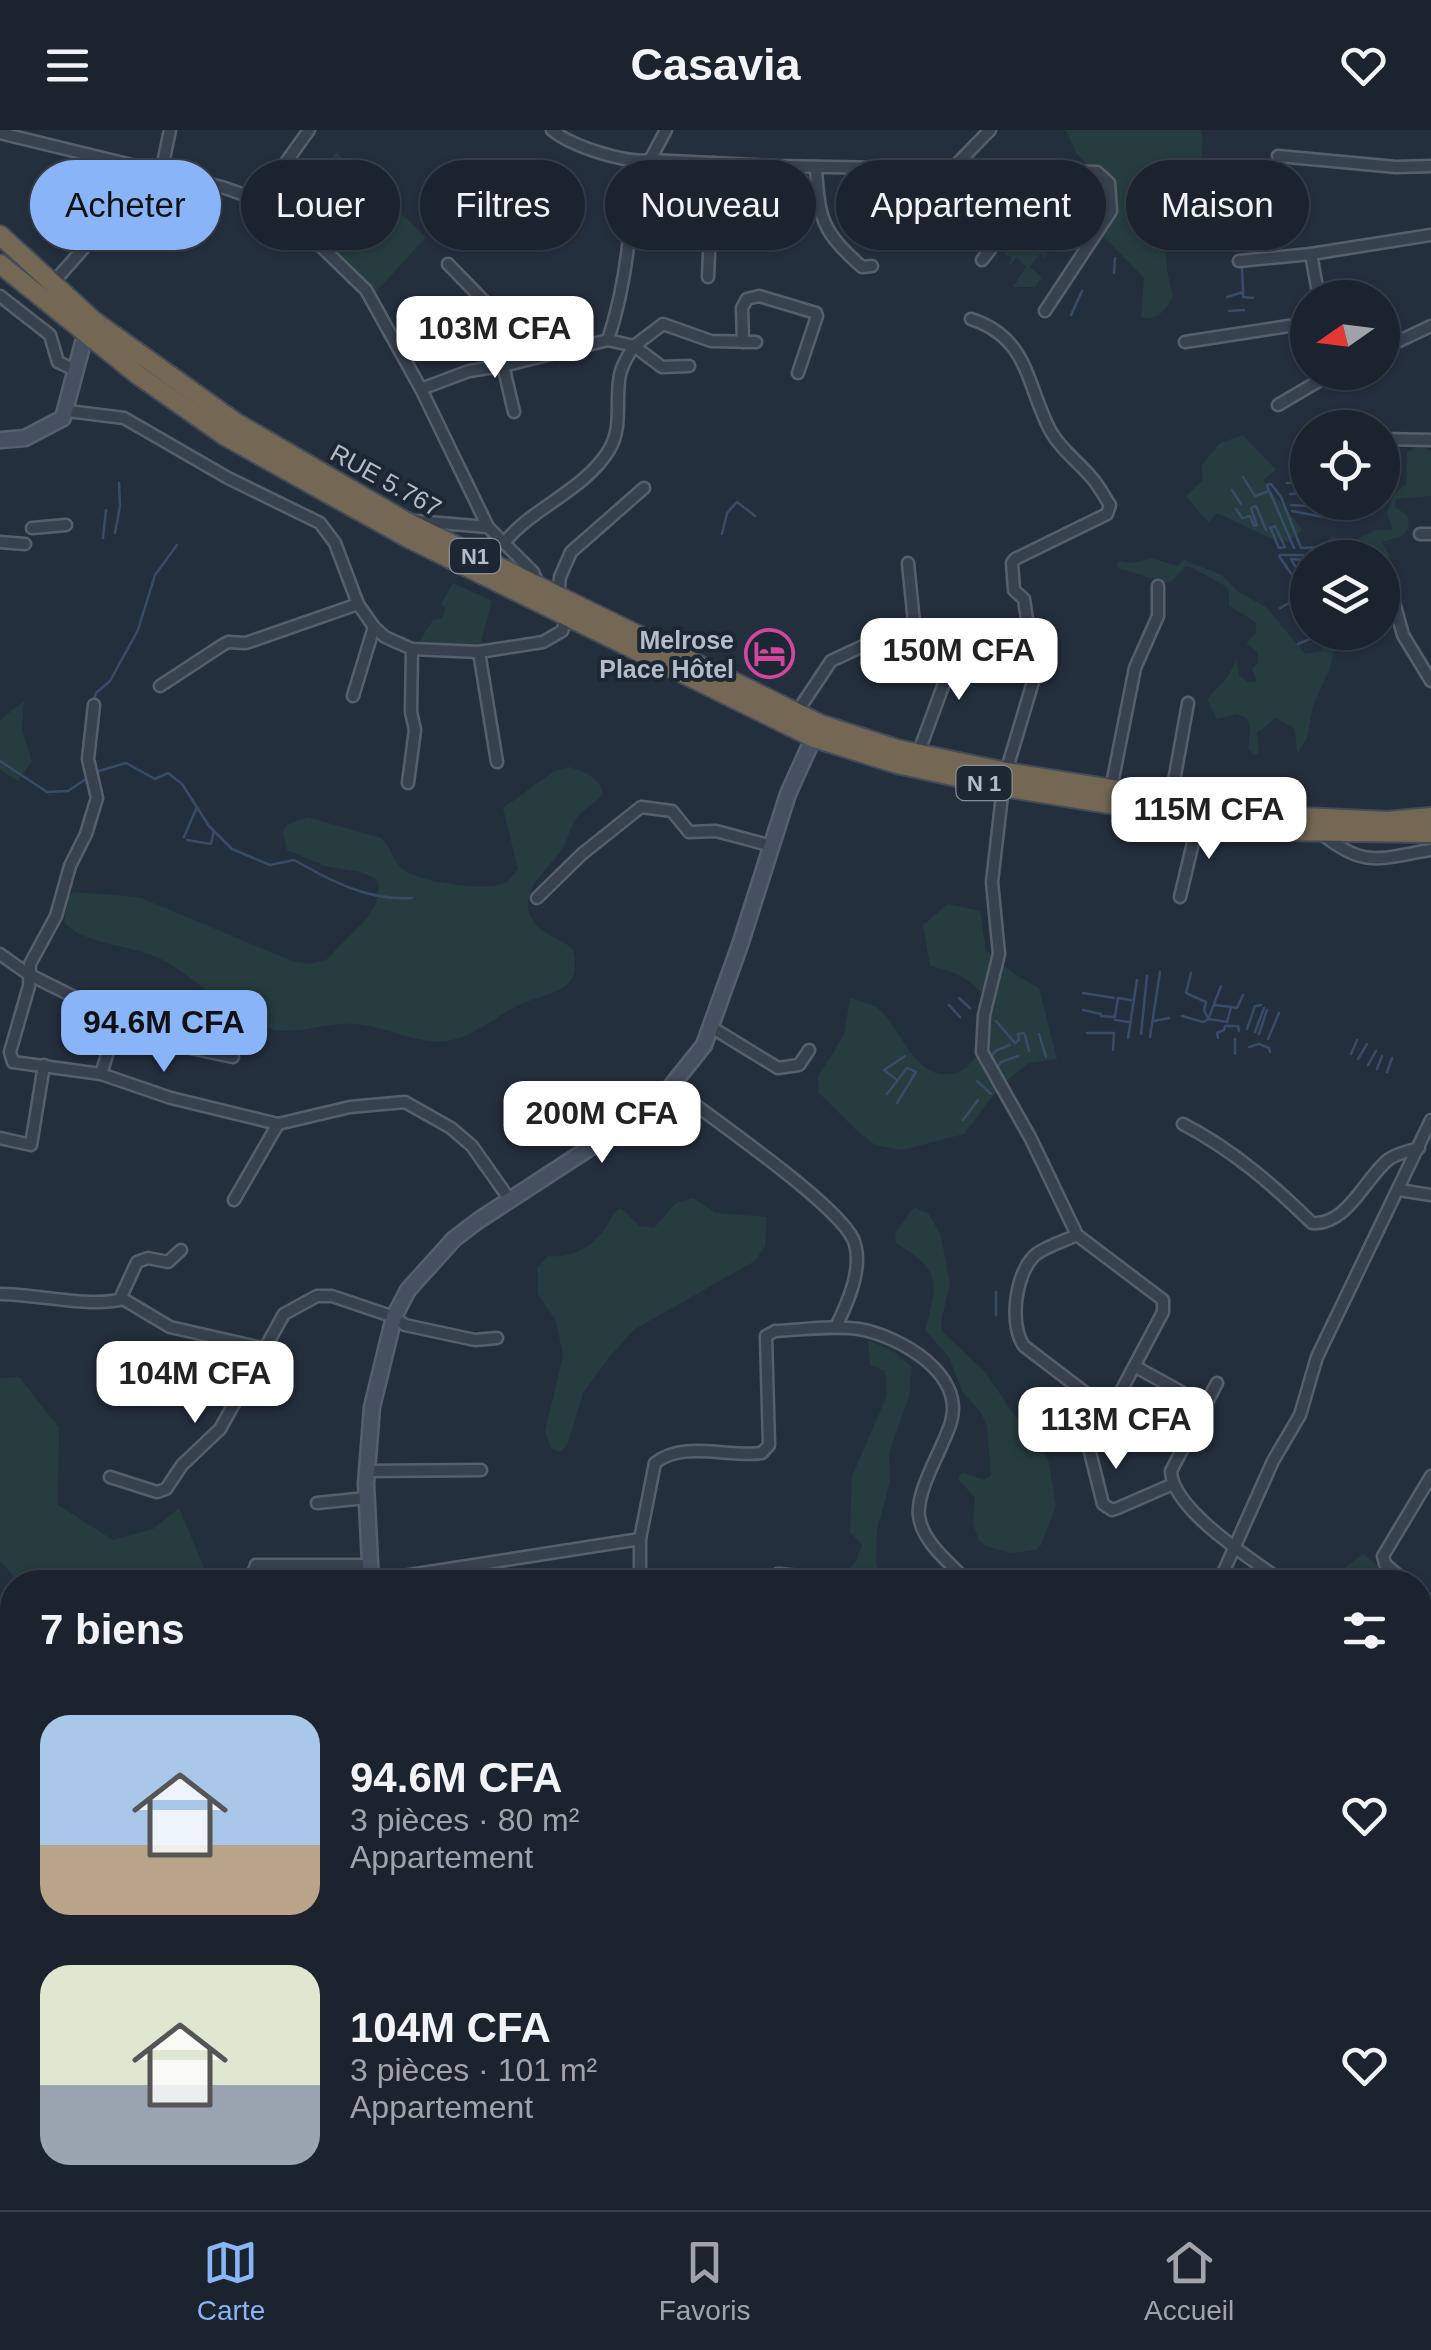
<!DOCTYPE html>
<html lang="fr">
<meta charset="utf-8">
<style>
:root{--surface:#1b232e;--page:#282f3a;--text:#f1f3f6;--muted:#a0a4aa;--line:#39404a;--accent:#8ab4f8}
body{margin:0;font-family:Arial,sans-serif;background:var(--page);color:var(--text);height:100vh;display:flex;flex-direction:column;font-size:38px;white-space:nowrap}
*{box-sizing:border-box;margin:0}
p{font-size:32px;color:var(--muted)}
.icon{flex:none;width:55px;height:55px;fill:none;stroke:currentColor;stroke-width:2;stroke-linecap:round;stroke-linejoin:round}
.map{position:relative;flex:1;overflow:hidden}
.drawer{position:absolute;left:0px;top:1440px;width:1432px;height:640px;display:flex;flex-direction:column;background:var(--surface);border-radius:40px 40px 0 0;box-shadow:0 2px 8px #0004,0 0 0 2px var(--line)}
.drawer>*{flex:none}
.banner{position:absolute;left:30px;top:30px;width:1372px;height:90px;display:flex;gap:20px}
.needle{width:65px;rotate:256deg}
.controls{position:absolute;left:1290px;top:150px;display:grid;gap:20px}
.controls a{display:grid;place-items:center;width:110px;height:110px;border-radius:50%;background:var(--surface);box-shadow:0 2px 8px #0004,0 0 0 2px var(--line);font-size:50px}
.price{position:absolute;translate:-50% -85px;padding:0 22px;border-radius:20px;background:#fff;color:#222;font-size:32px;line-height:65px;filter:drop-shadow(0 2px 5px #0008)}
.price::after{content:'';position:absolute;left:50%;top:60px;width:30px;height:22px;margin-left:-15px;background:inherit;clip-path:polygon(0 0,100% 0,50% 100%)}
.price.active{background:var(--accent);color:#111}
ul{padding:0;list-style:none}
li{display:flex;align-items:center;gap:30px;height:250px;padding:0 40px}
li span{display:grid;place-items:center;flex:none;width:280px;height:200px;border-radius:30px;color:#555}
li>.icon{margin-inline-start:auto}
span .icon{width:120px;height:120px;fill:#fffc;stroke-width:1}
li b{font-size:42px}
h2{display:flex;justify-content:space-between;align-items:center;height:120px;padding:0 40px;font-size:42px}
.chip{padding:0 35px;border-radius:45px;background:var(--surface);box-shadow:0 2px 8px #0004,0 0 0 2px var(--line);font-size:35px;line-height:90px}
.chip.active{background:var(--accent);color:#111}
header{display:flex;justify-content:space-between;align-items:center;height:130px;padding:0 40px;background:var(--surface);font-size:45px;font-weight:700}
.tabs{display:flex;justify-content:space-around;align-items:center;height:140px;border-top:2px solid var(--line);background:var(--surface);font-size:28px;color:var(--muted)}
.tabs a{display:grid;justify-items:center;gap:5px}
.tabs .active{color:var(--accent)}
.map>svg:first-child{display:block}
</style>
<header><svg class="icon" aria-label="menu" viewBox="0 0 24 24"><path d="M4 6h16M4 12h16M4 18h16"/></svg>Casavia<svg class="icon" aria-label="heart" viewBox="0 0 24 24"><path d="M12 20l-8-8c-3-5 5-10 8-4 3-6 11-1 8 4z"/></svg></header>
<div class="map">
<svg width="1431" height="2080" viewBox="0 0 1431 2080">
<rect width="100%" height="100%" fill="#242f3e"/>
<g fill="#263c3f">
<path d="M1066,0H1201L1203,13L1199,41L1180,63L1174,83L1163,95L1168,145L1173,166C1168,179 1155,192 1141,187L1144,148L1088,90L1084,75L1093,50L1090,38L1076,23Z"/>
<polygon points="336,22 426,107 375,163 292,84"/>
<polygon points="1034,65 1039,84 1031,82 1034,88 1032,93 1042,102 1041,115 1048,124 1045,128 1040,124 1030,137 1042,147 1035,157 1013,157 1026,137 1017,127 1008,137 1012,127 1005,125 1004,109"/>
<polygon points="1243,305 1276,340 1263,350 1302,400 1288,412 1270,408 1217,383 1209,393 1186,366 1203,350 1201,336 1220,313"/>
<polygon points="1420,315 1431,321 1431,366 1396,369 1395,377 1407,385 1409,396 1402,406 1382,412 1390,426 1383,454 1382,428 1322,427 1322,420 1331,406 1353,411 1376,400 1393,400 1387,383 1393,365 1406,354 1407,322"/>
<polygon points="1151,428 1177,436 1184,430 1222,445 1238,462 1266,477 1305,524 1322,521 1315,503 1337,503 1330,538 1313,576 1307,608 1297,624 1295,599 1276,588 1257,603 1259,623 1254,625 1248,619 1250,599 1247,588 1237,584 1217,589 1207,569 1226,549 1237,529 1239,545 1248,552 1257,552 1252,539 1258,532 1258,523 1246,513 1256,503 1256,492 1229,476 1229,460 1225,456 1191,437 1186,436 1172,451 1165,453 1116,437 1119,431 1133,433"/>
<polygon points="453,453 492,471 481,512 489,515 487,521 417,515 433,490 442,488 446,478 441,474"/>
<polygon points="24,571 22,600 32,631 18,651 0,639 0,590"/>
<path d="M569,637C584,642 598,646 603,662C597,673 588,676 580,684C571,693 569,708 562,719C548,740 513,765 535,793C545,807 562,808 573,820C582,860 557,860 526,872C500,882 479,904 452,910C419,917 388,896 355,894C326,891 293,908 265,897C225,882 199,850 163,830C133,814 90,817 64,793L68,768L73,762L139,767L292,831L310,834L326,830L367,788L376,773L379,756L375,748L360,742L325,736L287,720L283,702L286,695L307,687L381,708C392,717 393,733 404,740C420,752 490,763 507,752C508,751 517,740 518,739L503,678L553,642Z"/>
<path d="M948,774L980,781L986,821L1014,844L1039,858L1057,929L1029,933L1000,956L964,1004L902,1020L875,1015L856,1000L819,963L818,947L844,905L850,868C860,871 870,873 879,879C900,896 914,950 951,944C982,940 1000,882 979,860C966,846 948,840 930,836L923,795Z"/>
<path d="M693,1068L716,1083L767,1087L765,1116L755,1131L635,1199L610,1226L583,1263L567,1316L560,1322L551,1318L545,1301L563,1226L556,1191L538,1164L537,1138L548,1126C572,1128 592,1118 606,1097C613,1088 610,1084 621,1078L639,1096L654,1098L676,1073Z"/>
<path d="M914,1077L929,1084L941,1106L950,1154L941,1192L942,1201L985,1242L1015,1286L1035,1302L1049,1333L1056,1376L1041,1415L1035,1420L1011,1423L986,1416L979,1410L973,1394L975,1368L958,1349L962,1342L984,1350L991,1345L987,1296L980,1281L962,1261L949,1227L925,1200C938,1151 942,1142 896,1113L895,1104Z"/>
<polygon points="868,1210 893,1221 912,1237 909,1267 889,1322 890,1352 877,1400 876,1434 883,1452 841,1452 843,1444 855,1433 862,1415 850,1402 852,1346 887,1266 885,1241 870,1235"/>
<polygon points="19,1247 59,1298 58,1375 113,1410 153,1399 179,1378 210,1452 27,1452 15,1448 0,1430 0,1248"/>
<polygon points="1363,1424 1399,1452 1326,1452"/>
</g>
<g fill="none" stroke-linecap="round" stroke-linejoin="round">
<g stroke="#394c67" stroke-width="2.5">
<polyline points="1242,139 1243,160"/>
<polyline points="1114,143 1115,128"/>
<polyline points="1227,167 1243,162 1243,167 1253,168"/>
<polyline points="1229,181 1244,180"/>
<polyline points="1071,185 1082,161"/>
<polyline points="1243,347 1255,366 1269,361 1267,355 1271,354 1281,367 1301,418 1321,417"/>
<polyline points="1287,353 1308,352"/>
<polyline points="1232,360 1241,374"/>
<polyline points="1270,362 1294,418"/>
<polyline points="1290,364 1308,363"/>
<polyline points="1291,375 1339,378"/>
<polyline points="1251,378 1256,376 1266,400"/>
<polyline points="1251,378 1256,393"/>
<polyline points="1236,379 1242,388 1250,386 1254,396 1257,395"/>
<polyline points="1292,381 1334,389"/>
<polyline points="1270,398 1275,396 1285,417"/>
<polyline points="1271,399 1279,418 1285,417"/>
<polyline points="115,403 120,376 119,353"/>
<polyline points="722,404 727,383 737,372 755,386"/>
<polyline points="103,408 106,380"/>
<polyline points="1280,425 1302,425"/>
<polyline points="1303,425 1304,430 1291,429 1308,459"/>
<polyline points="1279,426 1301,458 1298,461"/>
<polyline points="1280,478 1298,468"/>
<polyline points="1298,514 1315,507"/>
<polyline points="94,570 96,563 110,551 138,500 155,445 177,415"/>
<polyline points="0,631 47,662 68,661 89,647"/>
<path d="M95,642L126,633L155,649L168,643L182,654L209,696L232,719L270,735L294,730C331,751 368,771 412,768"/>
<polyline points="184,707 197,677"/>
<polyline points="187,710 211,714 214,701"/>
<polyline points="1191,843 1186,863 1206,872 1204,880 1208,888"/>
<polyline points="1083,863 1114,868"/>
<polyline points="959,868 970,878"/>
<polyline points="949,875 960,887"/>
<polyline points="1214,875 1231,877"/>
<polyline points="1083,880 1101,884"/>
<polyline points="1101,886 1115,887 1118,868 1131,870"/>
<polyline points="1182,886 1203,892 1209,889 1227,892 1231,877 1237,878 1243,865"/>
<polyline points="1209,887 1221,856"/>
<polyline points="1115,890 1129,892"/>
<polyline points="996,891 1015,913 1019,910 1018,904 1024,903"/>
<polyline points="1154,891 1169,888"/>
<polyline points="1247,899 1255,876 1261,875"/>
<polyline points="1255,902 1264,878"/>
<polyline points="1087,903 1114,903 1113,920"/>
<polyline points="1039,904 1046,927"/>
<polyline points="1141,904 1147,846"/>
<polyline points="1259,904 1267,880"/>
<polyline points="1025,905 1029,921"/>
<polyline points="1150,907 1160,842"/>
<polyline points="1128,908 1137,850"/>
<polyline points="1218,908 1217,903 1224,900 1225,896 1238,896 1239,901"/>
<polyline points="1268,909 1279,883"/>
<polyline points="1249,917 1259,914 1269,918 1270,922"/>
<polyline points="1235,924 1235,909"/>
<polyline points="1351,924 1357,910"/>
<polyline points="989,928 997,920 1010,915"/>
<polyline points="1358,929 1367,914"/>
<polyline points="1368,935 1376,921"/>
<polyline points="1377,939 1382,926"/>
<polyline points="996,940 1001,932 1018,926"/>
<polyline points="1387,942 1392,928"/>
<polyline points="897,950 884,940 905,926"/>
<polyline points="977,951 991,964"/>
<polyline points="887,964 907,938 916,942 897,973"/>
<polyline points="963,990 978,970"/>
<polyline points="996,1185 996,1162"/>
<polyline points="1158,1441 1163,1452"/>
<polyline points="1420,2048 1431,2043"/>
<polyline points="1337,2080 1376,2068"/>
</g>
<defs>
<g id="street">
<path d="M552,0C571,16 626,34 650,30L776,36L1097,42L1109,53L1111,81L1045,181"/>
<polyline points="0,3 222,57 259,70 301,97 366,160 421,259 488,397 533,442 539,456"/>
<polyline points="1278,26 1396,37 1431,36"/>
<polyline points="650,30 666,0"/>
<path d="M816,37C819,90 822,101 862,137L872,136"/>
<polyline points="161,43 170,0"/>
<polyline points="259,70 309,0"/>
<polyline points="893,114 952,39 990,0"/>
<polyline points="1311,124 1319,168"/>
<polyline points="982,130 1035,63 1036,53 1032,42"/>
<polyline points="1239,131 1311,124 1431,105"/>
<polyline points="448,134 484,171 507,235 608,210 634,216 663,194 711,211 756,212"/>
<polyline points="708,147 713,33"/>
<polyline points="52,154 105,94 137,37"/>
<polyline points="0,166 50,205 58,232 77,241"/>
<path d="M971,189C1029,208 1026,254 1050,300C1060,319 1079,332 1092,348C1099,356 1104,366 1110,375L1107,384L1015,429L1012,433L1014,460L1024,469L1027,490L1043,509L1044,515L1006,642"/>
<path d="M608,210C627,152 632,94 633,33"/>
<polyline points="743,212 742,178 747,169 759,166 816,183 817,186 798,243"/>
<polyline points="1185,212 1308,193"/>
<polyline points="1382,219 1431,196"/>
<polyline points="503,235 514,282"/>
<polyline points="421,259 469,241 507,235"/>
<polyline points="1278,275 1334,242"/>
<polyline points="68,281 124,288 228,348 320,393 335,413 358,474 374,497 385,507 412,519 479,522 543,512 562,501 567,489"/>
<polyline points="1382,309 1431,310"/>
<polyline points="415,391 488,397"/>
<polyline points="32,398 66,395"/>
<polyline points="1420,404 1431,404"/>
<polyline points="0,412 25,414"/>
<path d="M504,413C534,376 584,361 609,320C622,299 616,275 619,251C620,238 627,227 634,216L662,237L689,236"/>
<polyline points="1390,458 1403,505 1431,551"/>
<polyline points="558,467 560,447 571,422 644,358"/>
<polyline points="479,522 497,632"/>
<polyline points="160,556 221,516 228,512 246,513 358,474"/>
<polyline points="353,566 374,497"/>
<polyline points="94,575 88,629 97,668 86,704 70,736 56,786 30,834 29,856 10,922 13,932 101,944 171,968 278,994 350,977 405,972 451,998 472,1016 510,1070"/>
<polyline points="797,582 831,531 914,492 908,433"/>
<polyline points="918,624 961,507"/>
<polyline points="408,653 415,600 411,582 412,519"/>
<path d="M1003,657L992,752L999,824L984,885L982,922L1031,1009L1077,1105L1163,1170V1182L1112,1278L1104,1277L1024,1216C1009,1195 1015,1145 1034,1126C1044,1117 1064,1111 1077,1105"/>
<polyline points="1111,659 1135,538 1158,486 1158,456"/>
<polyline points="1171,668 1188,573"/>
<path d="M1322,704C1365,739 1380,728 1431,720"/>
<polyline points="1180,767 1199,688"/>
<polyline points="537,768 582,724 641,677 672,681 689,702 716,701 772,716"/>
<polyline points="0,824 28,844 167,913 233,927"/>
<polyline points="711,897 778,938 799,935 809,920"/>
<polyline points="101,944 118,890"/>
<path d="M671,957C709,986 836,1073 853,1109C865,1136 847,1174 836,1197"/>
<path d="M1183,994C1233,1020 1272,1054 1312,1093C1347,1096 1365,1048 1389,1029C1398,1023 1409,1021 1419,1018"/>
<polyline points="0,1008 31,1015 44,935"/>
<polyline points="1399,1060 1431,1065"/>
<polyline points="234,1070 278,994"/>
<path d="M0,1164C37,1164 90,1178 123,1169L170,1197L262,1218"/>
<polyline points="120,1169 137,1132 148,1128 168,1132 181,1120"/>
<polyline points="1136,1237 1203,1274"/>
<path d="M1217,1253L1171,1341C1172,1380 1253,1430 1283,1452"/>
<polyline points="1096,1270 1082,1290 1103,1374 1112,1380 1118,1378 1173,1354"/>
<polyline points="367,1341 481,1340"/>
<polyline points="110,1347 157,1362 166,1359 182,1335 220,1299 284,1184 317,1166 332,1166 394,1187 405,1195 475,1210 497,1208"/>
<polyline points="317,1373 366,1368"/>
<polyline points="371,1451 640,1409"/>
<polyline points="250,1452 256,1435 370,1435"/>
<path d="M640,1452V1409L655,1333C683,1310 729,1328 762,1323L769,1315L766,1206L775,1201C802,1200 831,1195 859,1199C899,1206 965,1243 951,1292C943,1319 916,1359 919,1386C922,1412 951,1434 968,1452"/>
<polyline points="771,1452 772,1447 778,1444 822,1448"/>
<polyline points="1219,1452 1273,1331 1300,1285 1317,1227 1431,990"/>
<polyline points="1406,1452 1385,1434 1383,1426 1431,1346"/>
<polyline points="1420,1465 1431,1474"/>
<polyline points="0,1574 12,1530"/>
<polyline points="1420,1580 1431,1594"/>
<polyline points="0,1623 12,1639"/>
<polyline points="1420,1699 1431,1717"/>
<polyline points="1420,1779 1431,1770"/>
<polyline points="0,1804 12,1818"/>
<polyline points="0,1919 12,1928"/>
<polyline points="72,2068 74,2080"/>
<polyline points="268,2080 280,2068"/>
<polyline points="565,2080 568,2068"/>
<polyline points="878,2080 886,2068"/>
</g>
<g id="secondary">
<polyline points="0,310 25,308 63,288 85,205 91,196"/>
<polyline points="371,1452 366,1354 372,1277 394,1187 408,1160 454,1109 479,1090 648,980 661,969 704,915 740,815 788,664 816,602"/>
<polyline points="0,2031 12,2021"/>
<polyline points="394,2068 394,2080"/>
</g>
<g id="highway">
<polyline points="0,105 94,191 235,292 405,391 820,594 897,619 1006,642 1281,686 1387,691 1431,687"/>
<polyline points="0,134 138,245 225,306 408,408 814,608 897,634 1003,657 1277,701 1431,703"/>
</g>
</defs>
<use href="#street" stroke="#565f6c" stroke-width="15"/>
<use href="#secondary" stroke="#565f6c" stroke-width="19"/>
<use href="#highway" stroke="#434c59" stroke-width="22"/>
<use href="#street" stroke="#38414e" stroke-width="10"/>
<use href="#secondary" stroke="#465061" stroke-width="14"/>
<use href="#highway" stroke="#746855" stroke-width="18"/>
</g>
<defs>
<symbol id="hotel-ring" viewBox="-11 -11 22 22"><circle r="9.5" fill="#1d2633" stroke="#d1479c" stroke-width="1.5"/><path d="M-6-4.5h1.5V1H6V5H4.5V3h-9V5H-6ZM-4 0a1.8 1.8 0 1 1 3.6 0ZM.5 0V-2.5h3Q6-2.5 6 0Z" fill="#d1479c"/></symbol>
</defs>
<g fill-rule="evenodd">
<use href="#hotel-ring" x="742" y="496" width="55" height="55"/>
</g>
<g text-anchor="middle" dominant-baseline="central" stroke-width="8" stroke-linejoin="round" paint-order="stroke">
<g fill="#1d2633" stroke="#878f9c" stroke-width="2.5">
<rect x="450" y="409" width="50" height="34" rx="8"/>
<rect x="956.5" y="636" width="55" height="34" rx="8"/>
</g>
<g font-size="22" font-weight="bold" fill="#b4bcc9">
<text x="475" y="426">N1</text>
<text x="984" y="653">N 1</text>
</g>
<g font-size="25" fill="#b4bcc9" stroke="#1d2633">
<text transform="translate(386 350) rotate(29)">RUE 5.767</text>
</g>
<g font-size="25" font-weight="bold" fill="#b4bcc9" stroke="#1d2633" text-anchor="end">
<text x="734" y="510">Melrose<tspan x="734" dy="29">Place Hôtel</tspan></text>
</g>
</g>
</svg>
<div class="controls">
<a><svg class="needle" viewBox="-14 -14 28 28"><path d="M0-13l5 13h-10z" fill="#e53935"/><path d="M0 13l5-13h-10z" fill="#a0a4aa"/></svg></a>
<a><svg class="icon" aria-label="locate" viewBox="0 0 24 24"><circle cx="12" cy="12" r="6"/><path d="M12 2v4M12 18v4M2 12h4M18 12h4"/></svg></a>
<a><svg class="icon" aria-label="layers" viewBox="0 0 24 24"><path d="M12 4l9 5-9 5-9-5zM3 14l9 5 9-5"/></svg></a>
</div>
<b class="price" style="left:495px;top:251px">103M CFA</b>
<b class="price" style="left:959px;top:573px">150M CFA</b>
<b class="price" style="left:1209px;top:732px">115M CFA</b>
<b class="price active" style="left:164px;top:945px">94.6M CFA</b>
<b class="price" style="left:602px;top:1036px">200M CFA</b>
<b class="price" style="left:195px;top:1296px">104M CFA</b>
<b class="price" style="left:1116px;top:1342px">113M CFA</b>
<div class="banner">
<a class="chip active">Acheter</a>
<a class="chip">Louer</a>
<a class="chip">Filtres</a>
<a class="chip">Nouveau</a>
<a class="chip">Appartement</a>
<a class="chip">Maison</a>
</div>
<section class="drawer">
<h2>7 biens<svg class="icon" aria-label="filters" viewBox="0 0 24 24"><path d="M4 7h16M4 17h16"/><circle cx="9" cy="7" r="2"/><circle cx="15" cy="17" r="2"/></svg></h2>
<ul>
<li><span style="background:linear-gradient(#a9c7e8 65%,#b9a48a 0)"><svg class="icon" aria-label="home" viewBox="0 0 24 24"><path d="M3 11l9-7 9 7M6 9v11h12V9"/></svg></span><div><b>94.6M CFA</b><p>3 pièces · 80 m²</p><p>Appartement</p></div><svg class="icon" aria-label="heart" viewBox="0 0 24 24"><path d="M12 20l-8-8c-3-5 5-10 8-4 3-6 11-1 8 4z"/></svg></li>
<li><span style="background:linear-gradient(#dfe7d0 60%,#9aa5b1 0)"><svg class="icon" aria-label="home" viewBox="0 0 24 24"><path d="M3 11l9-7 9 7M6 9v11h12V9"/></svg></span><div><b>104M CFA</b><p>3 pièces · 101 m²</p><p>Appartement</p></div><svg class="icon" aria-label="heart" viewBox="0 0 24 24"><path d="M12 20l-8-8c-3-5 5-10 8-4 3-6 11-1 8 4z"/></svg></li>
</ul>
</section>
</div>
<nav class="tabs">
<a class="active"><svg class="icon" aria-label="map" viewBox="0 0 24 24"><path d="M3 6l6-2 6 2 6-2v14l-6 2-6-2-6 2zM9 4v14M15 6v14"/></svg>Carte</a>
<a><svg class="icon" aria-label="saved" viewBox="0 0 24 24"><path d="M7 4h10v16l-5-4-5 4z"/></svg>Favoris</a>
<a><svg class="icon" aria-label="home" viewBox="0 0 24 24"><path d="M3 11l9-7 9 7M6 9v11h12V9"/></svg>Accueil</a>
</nav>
